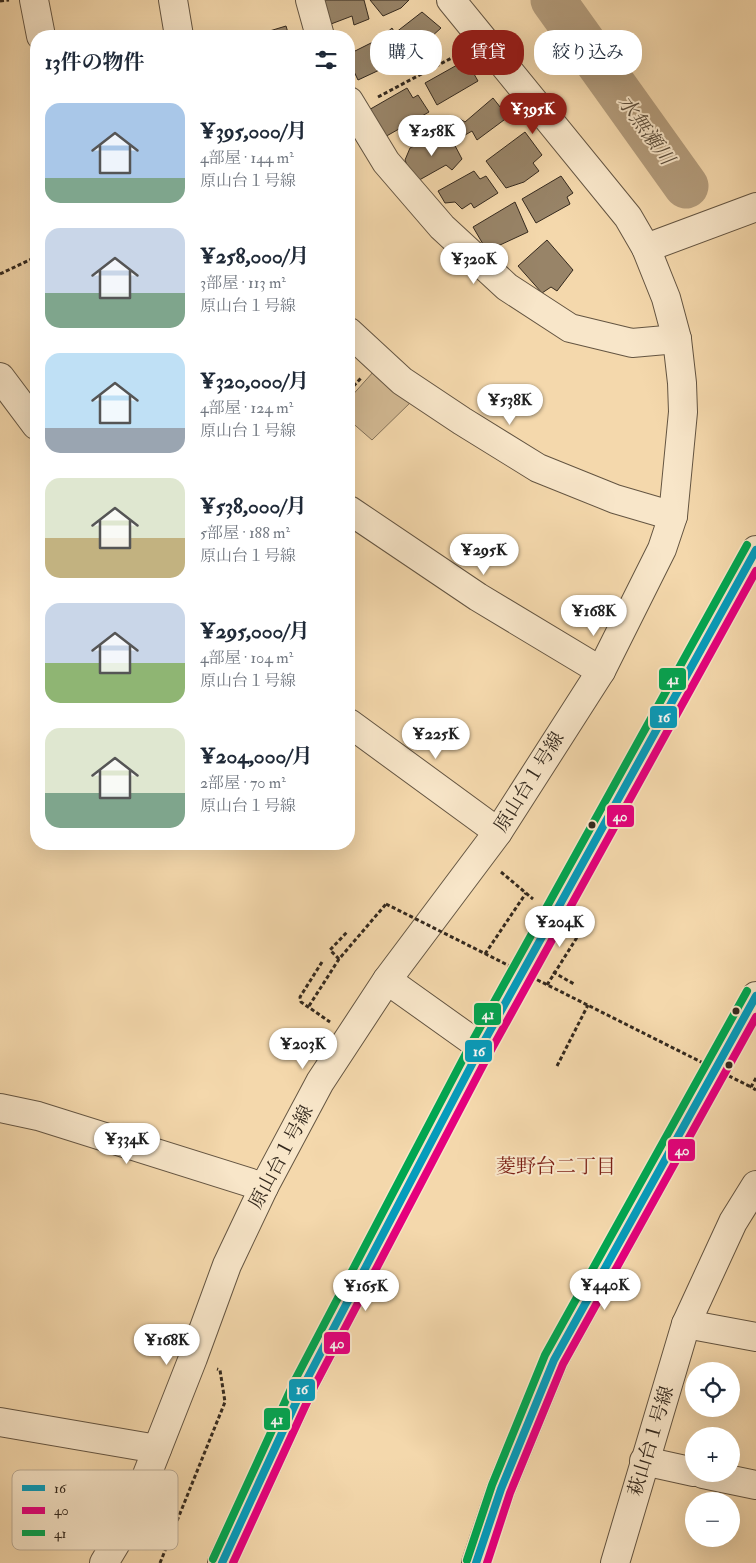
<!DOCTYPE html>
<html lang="ja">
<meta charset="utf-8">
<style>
:root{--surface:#fff;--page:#f2f2f3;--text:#1f2937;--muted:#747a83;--accent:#8f2418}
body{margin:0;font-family:"IM FELL Double Pica","Noto Serif JP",serif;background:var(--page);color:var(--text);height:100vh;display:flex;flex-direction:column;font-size:19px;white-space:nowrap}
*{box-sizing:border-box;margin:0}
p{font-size:16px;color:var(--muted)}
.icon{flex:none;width:28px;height:28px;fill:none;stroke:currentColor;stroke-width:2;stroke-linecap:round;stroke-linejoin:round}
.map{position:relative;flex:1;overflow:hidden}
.details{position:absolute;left:30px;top:30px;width:325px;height:820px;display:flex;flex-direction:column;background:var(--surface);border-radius:20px;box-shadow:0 5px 20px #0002}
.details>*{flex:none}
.banner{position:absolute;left:370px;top:30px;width:310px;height:45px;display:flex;gap:10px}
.buttons{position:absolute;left:685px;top:1362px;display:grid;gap:10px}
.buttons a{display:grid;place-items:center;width:55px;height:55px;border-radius:50%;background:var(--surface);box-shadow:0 5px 20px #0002;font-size:25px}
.price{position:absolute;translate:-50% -42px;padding:0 11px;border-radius:18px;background:#fff;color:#222;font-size:16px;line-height:32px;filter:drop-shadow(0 1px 2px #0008)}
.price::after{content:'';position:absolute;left:50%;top:30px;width:15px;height:11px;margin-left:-8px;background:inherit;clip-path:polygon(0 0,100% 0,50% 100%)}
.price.on{background:var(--accent);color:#fff}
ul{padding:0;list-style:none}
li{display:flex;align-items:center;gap:15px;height:125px;padding:0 15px}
li span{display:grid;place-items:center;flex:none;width:140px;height:100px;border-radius:15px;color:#555}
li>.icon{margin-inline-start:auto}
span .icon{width:60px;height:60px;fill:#fffc;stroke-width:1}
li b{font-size:21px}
h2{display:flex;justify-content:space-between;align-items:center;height:60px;padding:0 15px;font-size:21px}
.pill{padding:0 18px;border-radius:20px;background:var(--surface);box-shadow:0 5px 20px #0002;font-size:18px;line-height:45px}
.pill.on{background:var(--accent);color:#fff}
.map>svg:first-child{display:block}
</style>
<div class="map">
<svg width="756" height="1563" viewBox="0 0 756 1563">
<rect width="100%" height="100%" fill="#f4d8ac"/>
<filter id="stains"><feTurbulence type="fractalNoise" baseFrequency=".004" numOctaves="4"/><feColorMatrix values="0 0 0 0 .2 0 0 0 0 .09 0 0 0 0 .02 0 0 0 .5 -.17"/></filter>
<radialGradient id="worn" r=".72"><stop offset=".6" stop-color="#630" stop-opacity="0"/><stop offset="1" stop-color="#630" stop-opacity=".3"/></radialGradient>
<polygon fill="#d3ba94" stroke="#847259" points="374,371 413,400 372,440 349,420 349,399"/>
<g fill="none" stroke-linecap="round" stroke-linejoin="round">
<polyline stroke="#b39c7c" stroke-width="45" points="553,0 686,186"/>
</g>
<g fill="#988468" stroke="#34291e">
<polygon points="322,0 364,0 369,19 354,25 352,16 331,24"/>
<polygon points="370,0 409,0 401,8 383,16"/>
<polygon points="422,12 441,28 430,38 432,44 411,59 416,63 409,63 405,67 392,48 395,46 385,34 392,28 395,33"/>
<polygon points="286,26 289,36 253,36"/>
<polygon points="379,39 388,66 358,80 349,61 349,54"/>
<polygon points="466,60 478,81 437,105 425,83"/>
<polygon points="407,88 413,98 418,95 429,112 383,138 367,111"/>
<polygon points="493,98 508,117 477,140 472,131 460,138 453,127 460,119 465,122"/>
<polygon points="441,132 446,141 451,138 462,159 452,170 446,165 414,183 405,160 410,148"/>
<polygon points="525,132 542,155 533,163 539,171 524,182 506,188 486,161"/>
<polygon points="474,171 480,179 486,176 498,193 474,208 471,203 462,209 455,202 445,203 438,191"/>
<polygon points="561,176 573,193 567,197 570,204 536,223 522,199"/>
<polygon points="515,202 528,232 487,251 473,227"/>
<polygon points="547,240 573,270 557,291 551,287 542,293 518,266"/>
</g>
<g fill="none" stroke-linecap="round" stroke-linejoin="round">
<defs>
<g id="minor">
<polyline points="34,0 41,36"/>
<polyline points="173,0 179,36"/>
<polyline points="310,0 320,36"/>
<polyline points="349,101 386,162 442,227 507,287 570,328 632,343 677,339"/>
<polyline points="646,248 756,207"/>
<polyline points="349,332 402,381 462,421 538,468 615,499 673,516"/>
<polyline points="0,377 36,425"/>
<polyline points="349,510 478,597 601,671"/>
<polyline points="349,723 498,832"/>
<polyline points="387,980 481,1047"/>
<polyline points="0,1108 38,1116 264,1187"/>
<polyline points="686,1324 756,1337"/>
<polyline points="0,1422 157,1449"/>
<polyline points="644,1461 694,1472"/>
<polyline points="703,1474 756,1485"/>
<polyline points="104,1563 128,1523 193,1358 227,1265 264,1187 320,1082 387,980 498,832 601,671 662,549 673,516 683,412 682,383 677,339 666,298 646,248 628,217 451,0"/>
<polyline points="222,1563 305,1383 481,1047 756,550"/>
<polyline points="476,1563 501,1489 554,1360 756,996"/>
<polyline points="615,1563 686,1324 733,1222 756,1185"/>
</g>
</defs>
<use href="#minor" stroke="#645542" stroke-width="30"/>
<g stroke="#34291e" stroke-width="3" stroke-dasharray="4 2.5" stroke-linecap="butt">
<polyline points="0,1 9,0"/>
<polyline points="378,97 461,53"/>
<polyline points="0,274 36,257"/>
<polyline points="349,391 361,378"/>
<polyline points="501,872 533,899"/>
<polyline points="485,954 526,893"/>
<polyline points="339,959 330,950 348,931"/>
<polyline points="322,962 300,997 301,1002 330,1022"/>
<polyline points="553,972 574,984"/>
<polyline points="309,1006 339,959 386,904"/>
<polyline points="557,1066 588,1005"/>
<polyline points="756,1078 751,1087 756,1090"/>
<polyline points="160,1563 225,1402 220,1370 217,1369"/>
</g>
<use href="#minor" stroke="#f8e6c9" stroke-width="28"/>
<g stroke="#34291e" stroke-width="3" stroke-dasharray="4 2.5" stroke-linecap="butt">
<polyline points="386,904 751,1087"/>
<polyline points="547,985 581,931"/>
</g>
<defs>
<g id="bus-1">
<polyline points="222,1563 305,1383 481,1047 756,550"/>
<polyline points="476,1563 501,1489 554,1360 756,996"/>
</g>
<g id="bus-2">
<polyline points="233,1563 314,1387 490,1052 756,571"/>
<polyline points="487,1563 510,1493 563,1364 756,1017"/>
</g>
<g id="bus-3">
<polyline points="213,1559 296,1378 472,1042 747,545"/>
<polyline points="467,1560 492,1485 545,1355 747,991"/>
</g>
</defs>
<use href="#bus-1" stroke="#f8e6c9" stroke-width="11"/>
<use href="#bus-2" stroke="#f8e6c9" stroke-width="11"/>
<use href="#bus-3" stroke="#f8e6c9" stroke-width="11"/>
<use href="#bus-1" stroke="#059cbc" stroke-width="8"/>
<use href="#bus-2" stroke="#e5007d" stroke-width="8"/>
<use href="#bus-3" stroke="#00a651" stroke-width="8"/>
</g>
<g fill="#34291e" stroke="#f8e6c9" stroke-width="2">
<circle cx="592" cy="825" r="4.5"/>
<circle cx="736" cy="1011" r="4.5"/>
<circle cx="729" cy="1065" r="4.5"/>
</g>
<g text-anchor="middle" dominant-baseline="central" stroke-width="4" stroke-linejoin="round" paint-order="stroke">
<g font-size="19" fill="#34291e" stroke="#f8e6c9">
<text transform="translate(529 782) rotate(-58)">原山台１号線</text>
<text transform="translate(281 1157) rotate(-62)">原山台１号線</text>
<text transform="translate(651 1441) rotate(-73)">萩山台１号線</text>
</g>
<g font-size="20" font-style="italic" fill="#5a4c3a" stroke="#f8e6c9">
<text transform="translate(646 130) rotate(54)">水無瀬川</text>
</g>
<g font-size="20" fill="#7a1f14" stroke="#f8e6c9">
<text x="556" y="1166">菱野台二丁目</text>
</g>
</g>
<rect x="12" y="1470" width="166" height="80" rx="8" fill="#f8e6c9" stroke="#bdad96" stroke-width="1"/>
<rect x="22" y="1485" width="23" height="6" fill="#059cbc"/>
<rect x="22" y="1507" width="23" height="7" fill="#e5007d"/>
<rect x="22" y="1530" width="23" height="6" fill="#00a651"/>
<g font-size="14" fill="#34291e">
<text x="54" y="1493">16</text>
<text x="54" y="1515">40</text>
<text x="54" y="1538">41</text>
</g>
<g stroke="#f8e6c9" stroke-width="2">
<rect x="658" y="667" width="29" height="24" rx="5" fill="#00a651"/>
<rect x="649" y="705" width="29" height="24" rx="5" fill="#059cbc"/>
<rect x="606" y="804" width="29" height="24" rx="5" fill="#e5007d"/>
<rect x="473" y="1002" width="29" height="24" rx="5" fill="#00a651"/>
<rect x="464" y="1039" width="29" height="24" rx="5" fill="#059cbc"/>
<rect x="667" y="1138" width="29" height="24" rx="5" fill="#e5007d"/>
<rect x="323" y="1331" width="28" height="24" rx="5" fill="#e5007d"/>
<rect x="288" y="1378" width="28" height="24" rx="5" fill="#059cbc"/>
<rect x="263" y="1407" width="28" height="24" rx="5" fill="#00a651"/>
</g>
<g font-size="14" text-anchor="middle" font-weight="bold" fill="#fff">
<text x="673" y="684">41</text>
<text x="664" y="722">16</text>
<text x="620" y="821">40</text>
<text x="488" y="1019">41</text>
<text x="479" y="1056">16</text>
<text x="682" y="1155">40</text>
<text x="337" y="1348">40</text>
<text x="302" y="1394">16</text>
<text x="277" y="1424">41</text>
</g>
<rect width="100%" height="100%" filter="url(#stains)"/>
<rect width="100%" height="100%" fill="url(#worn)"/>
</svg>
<div class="buttons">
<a><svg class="icon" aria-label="locate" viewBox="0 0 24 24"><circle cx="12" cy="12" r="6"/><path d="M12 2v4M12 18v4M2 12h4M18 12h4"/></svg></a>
<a>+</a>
<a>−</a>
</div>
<b class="price on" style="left:533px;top:135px">¥395K</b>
<b class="price" style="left:432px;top:157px">¥258K</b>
<b class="price" style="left:474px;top:285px">¥320K</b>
<b class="price" style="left:510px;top:426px">¥538K</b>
<b class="price" style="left:484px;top:576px">¥295K</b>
<b class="price" style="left:594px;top:637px">¥168K</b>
<b class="price" style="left:436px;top:760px">¥225K</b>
<b class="price" style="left:560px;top:948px">¥204K</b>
<b class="price" style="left:303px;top:1070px">¥203K</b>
<b class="price" style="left:127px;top:1165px">¥334K</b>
<b class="price" style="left:605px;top:1311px">¥440K</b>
<b class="price" style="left:366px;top:1312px">¥165K</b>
<b class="price" style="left:167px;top:1366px">¥168K</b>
<div class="banner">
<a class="pill">購入</a>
<a class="pill on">賃貸</a>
<a class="pill">絞り込み</a>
</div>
<section class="details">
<h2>13件の物件<svg class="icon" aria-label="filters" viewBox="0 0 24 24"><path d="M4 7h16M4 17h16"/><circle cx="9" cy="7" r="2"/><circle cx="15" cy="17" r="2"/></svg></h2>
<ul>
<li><span style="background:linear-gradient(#a9c7e8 75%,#7fa58c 0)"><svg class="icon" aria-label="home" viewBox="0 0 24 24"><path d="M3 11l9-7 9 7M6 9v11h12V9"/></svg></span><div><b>¥395,000/月</b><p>4部屋 · 144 m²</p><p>原山台１号線</p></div></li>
<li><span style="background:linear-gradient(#c9d6e8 65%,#7fa58c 0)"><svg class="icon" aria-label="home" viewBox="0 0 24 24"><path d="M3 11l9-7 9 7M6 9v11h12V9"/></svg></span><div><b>¥258,000/月</b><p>3部屋 · 113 m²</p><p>原山台１号線</p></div></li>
<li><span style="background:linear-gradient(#bfe0f5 75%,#9aa5b1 0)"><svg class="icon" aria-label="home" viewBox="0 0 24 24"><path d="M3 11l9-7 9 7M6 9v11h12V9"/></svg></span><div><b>¥320,000/月</b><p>4部屋 · 124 m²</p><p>原山台１号線</p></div></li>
<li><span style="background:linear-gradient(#dfe7d0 60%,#c2b280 0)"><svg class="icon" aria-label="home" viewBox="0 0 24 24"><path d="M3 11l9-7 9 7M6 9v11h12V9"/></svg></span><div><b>¥538,000/月</b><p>5部屋 · 188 m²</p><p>原山台１号線</p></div></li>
<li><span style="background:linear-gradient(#c9d6e8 60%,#8fb573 0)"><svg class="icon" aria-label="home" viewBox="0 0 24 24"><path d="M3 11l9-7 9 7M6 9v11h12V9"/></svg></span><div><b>¥295,000/月</b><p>4部屋 · 104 m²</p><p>原山台１号線</p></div></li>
<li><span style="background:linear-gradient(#dfe7d0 65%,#7fa58c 0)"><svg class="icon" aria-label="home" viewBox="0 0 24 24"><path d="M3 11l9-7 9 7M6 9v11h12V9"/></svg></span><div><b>¥204,000/月</b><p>2部屋 · 70 m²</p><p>原山台１号線</p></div></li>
</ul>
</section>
</div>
